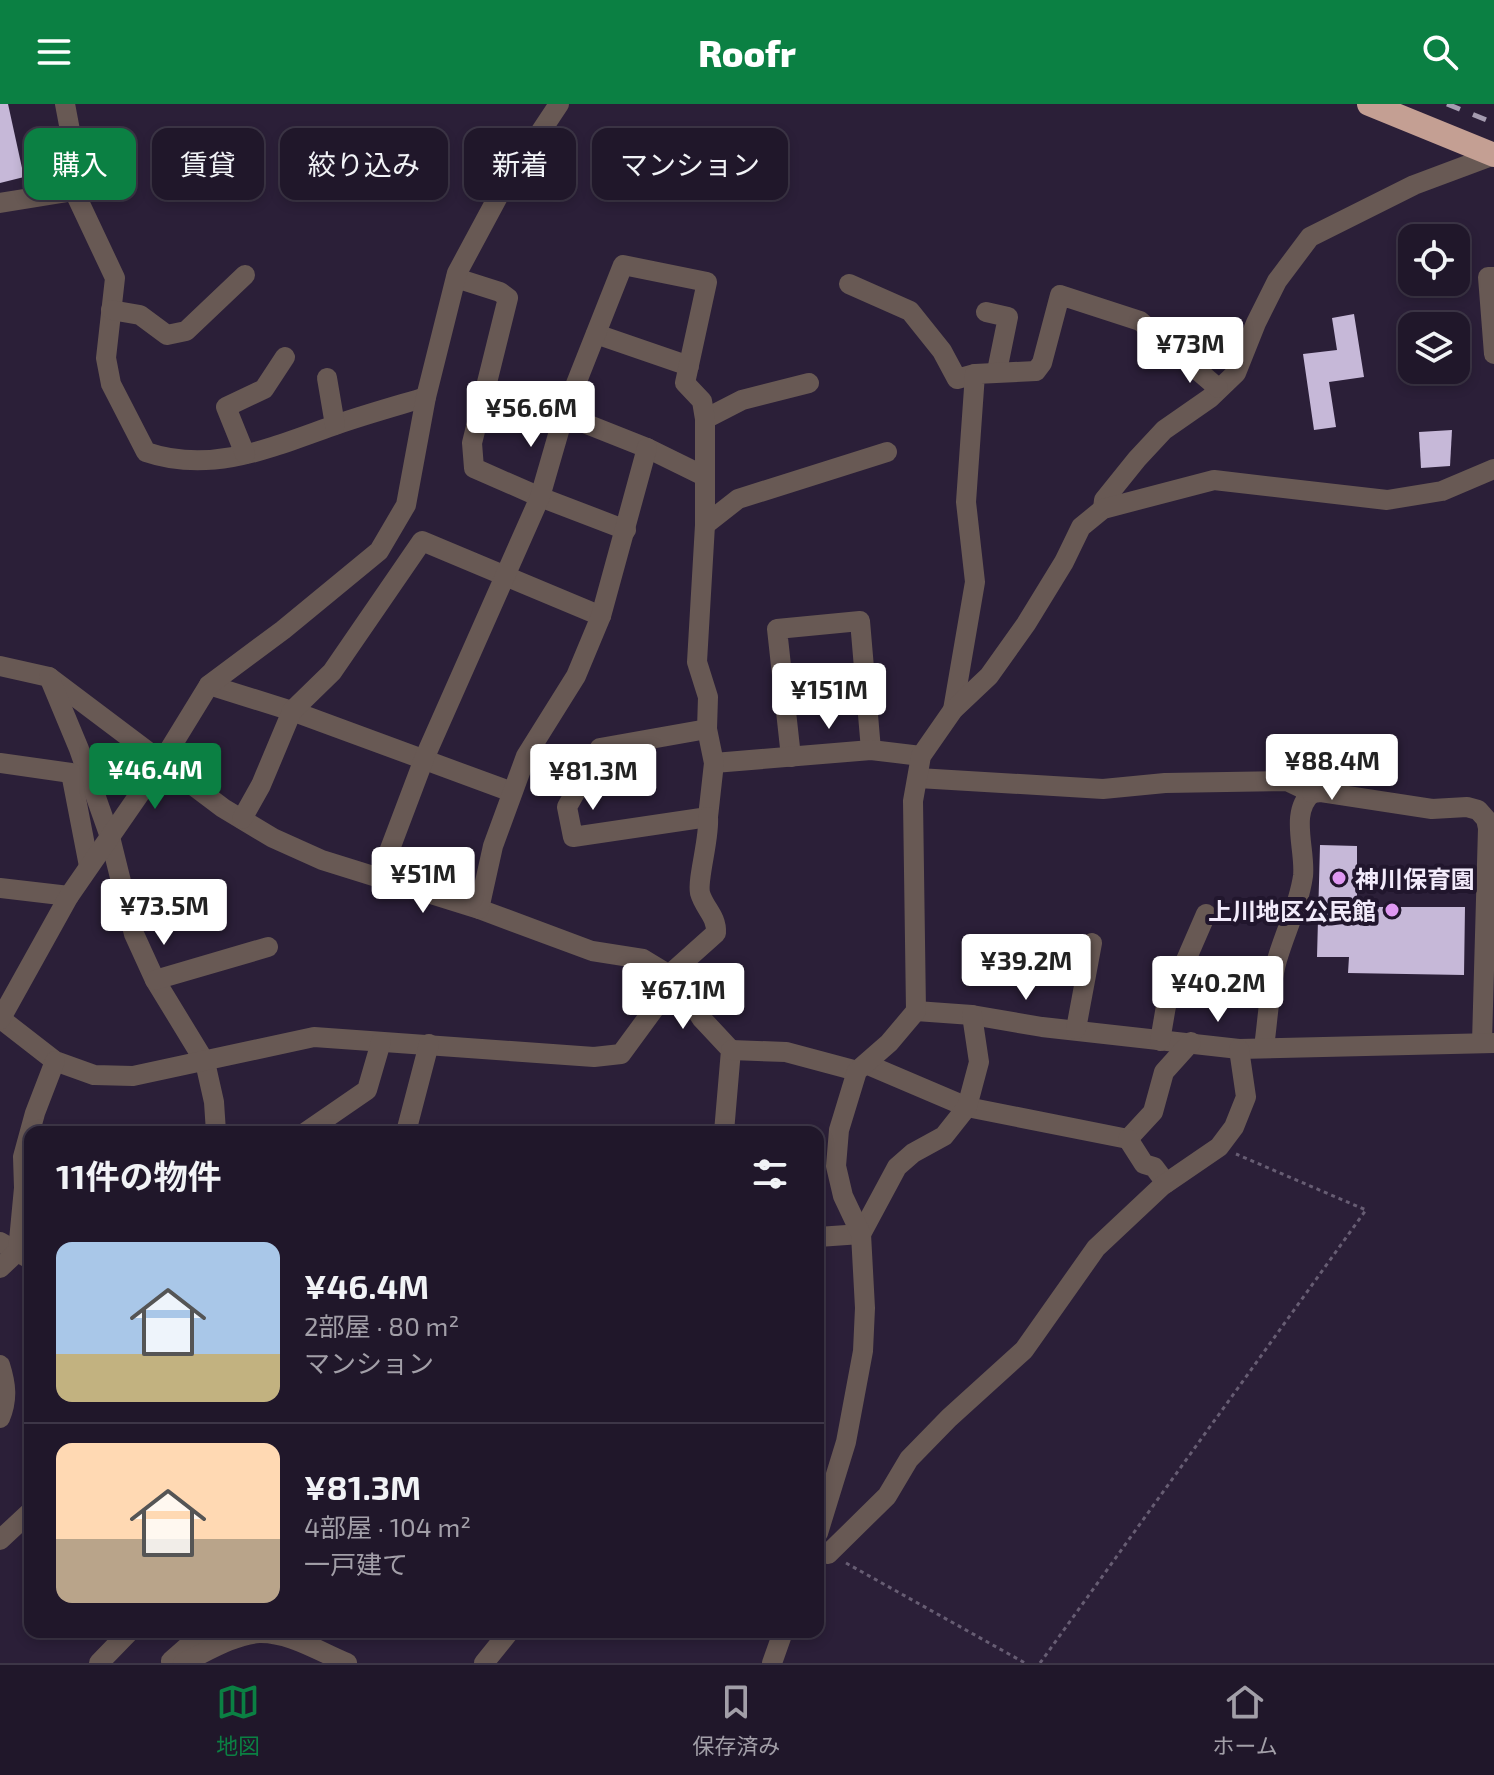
<!DOCTYPE html>
<html lang="ja">
<meta charset="utf-8">
<style>
:root{--surface:#20172a;--page:#282032;--text:#f1f3f6;--muted:#a29fa8;--line:#3d3647;--accent:#0b8043}
body{margin:0;font-family:"Exo 2","Noto Sans JP",sans-serif;background:var(--page);color:var(--text);height:100vh;display:flex;flex-direction:column;font-size:30px;white-space:nowrap}
*{box-sizing:border-box;margin:0}
p{font-size:26px;color:var(--muted)}
.icon{flex:none;width:44px;height:44px;fill:none;stroke:currentColor;stroke-width:2;stroke-linecap:round;stroke-linejoin:round}
.map{position:relative;flex:1;overflow:hidden}
.sheet{position:absolute;left:24px;top:1022px;width:800px;height:512px;display:flex;flex-direction:column;background:var(--surface);border-radius:16px;box-shadow:0 4px 12px #0003,0 0 0 2px var(--line)}
.sheet>*{flex:none}
.hud{position:absolute;left:24px;top:24px;width:800px;height:72px;display:flex;gap:16px}
.fabs{position:absolute;left:1398px;top:120px;display:grid;gap:16px}
.fabs a{display:grid;place-items:center;width:72px;height:72px;border-radius:16px;background:var(--surface);box-shadow:0 4px 12px #0003,0 0 0 2px var(--line);font-size:40px}
.price{position:absolute;translate:-50% -68px;padding:0 18px;border-radius:8px;background:#fff;color:#222;font-size:26px;line-height:52px;filter:drop-shadow(0 2px 4px #0008)}
.price::after{content:'';position:absolute;left:50%;top:48px;width:24px;height:18px;margin-left:-12px;background:inherit;clip-path:polygon(0 0,100% 0,50% 100%)}
.price.on{background:var(--accent);color:#fff}
ul{padding:0;list-style:none}
li{display:flex;align-items:center;gap:24px;height:200px;padding:0 32px}
li+li{border-top:2px solid var(--line)}
li span{display:grid;place-items:center;flex:none;width:224px;height:160px;border-radius:16px;color:#555}
li>.icon{margin-inline-start:auto}
span .icon{width:96px;height:96px;fill:#fffc;stroke-width:1}
li b{font-size:34px}
h2{display:flex;justify-content:space-between;align-items:center;height:96px;padding:0 32px;font-size:34px}
.chip{padding:0 28px;border-radius:16px;background:var(--surface);box-shadow:0 4px 12px #0003,0 0 0 2px var(--line);font-size:28px;line-height:72px}
.chip.on{background:var(--accent);color:#fff}
header{display:flex;justify-content:space-between;align-items:center;height:104px;padding:0 32px;background:var(--accent);color:#fff;font-size:36px;font-weight:800}
.tabs{display:flex;justify-content:space-around;align-items:center;height:112px;border-top:2px solid var(--line);background:var(--surface);font-size:22px;color:var(--muted)}
.tabs a{display:grid;justify-items:center;gap:4px}
.tabs .on{color:var(--accent)}
.map>svg:first-child{display:block}
</style>
<header><svg class="icon" aria-label="menu" viewBox="0 0 24 24"><path d="M4 6h16M4 12h16M4 18h16"/></svg>Roofr<svg class="icon" aria-label="search" viewBox="0 0 24 24"><circle cx="10" cy="10" r="6"/><path d="M15 15l6 6"/></svg></header>
<div class="map">
<svg width="1494" height="1559" viewBox="0 0 1494 1559">
<rect width="100%" height="100%" fill="#2b1f38"/>
<g fill="#c6b8d8">
<polygon points="0,0 8,0 24,73 0,79"/>
<polygon points="1354,210 1364,273 1329,278 1336,323 1314,326 1303,250 1337,246 1332,214"/>
<polygon points="1452,326 1450,362 1421,364 1419,328"/>
<polygon points="1320,741 1357,742 1357,803 1465,803 1464,871 1348,869 1349,853 1317,853"/>
</g>
<g fill="none" stroke-linecap="round" stroke-linejoin="round">
<g stroke="#675d73" stroke-width="3" stroke-dasharray="4 4" stroke-linecap="butt">
<polyline points="846,1459 1025,1559"/>
<polyline points="1040,1559 1366,1106 1236,1050"/>
</g>
<g stroke="#685954" stroke-width="20">
<polyline points="65,0 79,74 74,87"/>
<path d="M0,99L74,87L115,174L106,254L111,280L146,348C213,371 275,342 338,320C367,310 396,302 426,293"/>
<polyline points="1494,173 1488,173 1494,250"/>
<polyline points="456,174 500,188 508,194 472,339 474,364 540,393 626,426"/>
<polyline points="849,180 910,207 942,247 957,275 975,270"/>
<polyline points="111,206 140,211 167,231 186,227 245,171"/>
<polyline points="986,208 1008,213 997,267"/>
<polyline points="596,230 689,262"/>
<polyline points="327,274 335,321"/>
<polyline points="521,294 647,344 704,372"/>
<polyline points="705,315 742,296 809,279"/>
<polyline points="245,350 226,303 264,285 285,253"/>
<polyline points="1103,405 1104,396 1137,355 1164,326 1210,294 1236,269 1256,219 1277,177 1310,133 1414,81 1494,51"/>
<polyline points="705,421 738,395 887,348"/>
<polyline points="0,562 49,573 223,704 273,734 322,756 479,805 592,847 643,855 676,875 702,915 731,946 724,1028"/>
<polyline points="49,573 79,645 110,733 134,830 155,876 205,958 214,998 216,1028"/>
<polyline points="209,581 292,607 512,688"/>
<polyline points="953,606 975,478 966,398 975,270 1036,267 1042,259 1060,191 1140,217 1218,284"/>
<polyline points="791,653 777,525 860,517 871,646"/>
<polyline points="0,659 71,669 89,762"/>
<polyline points="714,659 871,646 921,652"/>
<path d="M918,674L1103,685L1165,679L1287,677L1312,689C1289,708 1306,746 1303,772C1299,801 1285,828 1277,856C1269,884 1268,915 1264,943"/>
<polyline points="1312,689 1321,688 1432,705 1467,703 1478,706 1486,715 1488,724 1482,938"/>
<polyline points="242,715 261,681 292,607 332,568 422,437 601,512"/>
<polyline points="379,774 424,655 540,393 564,310 623,161 707,178 685,279 702,297 705,315 705,421 697,558 708,593 707,625 714,659 708,713 573,733 567,703 600,644 707,625"/>
<polyline points="0,784 69,792"/>
<polyline points="479,805 493,742 526,652 576,572 601,512 647,344"/>
<path d="M669,871L716,829C717,812 704,804 700,789C697,775 710,733 708,713"/>
<polyline points="155,876 268,843"/>
<polyline points="916,907 972,911 1042,923 1239,945 1494,939"/>
<polyline points="1,915 55,957 94,971 133,972 314,933 594,953 621,950 676,875"/>
<polyline points="0,916 69,792 163,656 209,581 283,526 379,447 406,401 426,293 457,169 500,89 559,0"/>
<polyline points="1076,925 1092,839"/>
<polyline points="1160,937 1166,902 1206,810"/>
<polyline points="731,946 786,948 857,967"/>
<polyline points="866,960 967,1003 1128,1035 1153,1008 1164,968 1191,938"/>
<polyline points="306,1028 367,986 381,938"/>
<polyline points="406,1028 429,940"/>
<polyline points="1128,1035 1144,1060 1154,1063 1166,1079"/>
<polyline points="861,1130 897,1063 913,1049 944,1032 967,1003 979,958 972,911"/>
<polyline points="818,1133 861,1130"/>
<polyline points="0,1138 30,1155"/>
<polyline points="0,1164 18,1147 24,1084 23,1053 35,1009 55,957"/>
<path d="M0,1261C6,1280 8,1295 0,1314"/>
<polyline points="818,1429 846,1338 863,1247 865,1204 861,1130 843,1092 836,1062 839,1026 857,967 889,939 916,907 913,697 921,652 953,606 989,572 1026,520 1064,458 1081,423 1103,405 1214,376 1387,396 1442,387 1494,365"/>
<polyline points="0,1436 30,1408"/>
<polyline points="818,1448 828,1450 887,1392 909,1355 949,1314 1024,1246 1096,1144 1162,1082 1219,1043 1234,1023 1246,993 1239,945"/>
<polyline points="171,1557 204,1528"/>
<polyline points="99,1559 129,1528"/>
<path d="M183,1559C206,1548 233,1531 259,1529C289,1528 320,1548 347,1559"/>
<polyline points="484,1559 509,1528"/>
<polyline points="772,1559 783,1528"/>
</g>
<polyline stroke="#c49f93" stroke-width="24" points="1369,0 1494,51"/>
<polyline stroke="#a59cb0" stroke-width="5" stroke-dasharray="14 14" stroke-linecap="butt" points="1447,0 1494,19"/>
</g>
<g fill="#df98f2" stroke="#21162d" stroke-width="3">
<circle cx="1339" cy="774" r="8"/>
<circle cx="1392" cy="806" r="8"/>
</g>
<g text-anchor="middle" dominant-baseline="central" stroke-width="8" stroke-linejoin="round" paint-order="stroke">
<g font-size="24" font-weight="bold" fill="#f2ebfb" stroke="#21162d" text-anchor="start">
<text x="1355" y="774">神川保育園</text>
<text x="1376" y="806" text-anchor="end">上川地区公民館</text>
</g>
</g>
</svg>
<div class="fabs">
<a><svg class="icon" aria-label="locate" viewBox="0 0 24 24"><circle cx="12" cy="12" r="6"/><path d="M12 2v4M12 18v4M2 12h4M18 12h4"/></svg></a>
<a><svg class="icon" aria-label="layers" viewBox="0 0 24 24"><path d="M12 4l9 5-9 5-9-5zM3 14l9 5 9-5"/></svg></a>
</div>
<b class="price" style="left:1190px;top:281px">¥73M</b>
<b class="price" style="left:531px;top:345px">¥56.6M</b>
<b class="price" style="left:829px;top:627px">¥151M</b>
<b class="price" style="left:1332px;top:698px">¥88.4M</b>
<b class="price on" style="left:155px;top:707px">¥46.4M</b>
<b class="price" style="left:593px;top:708px">¥81.3M</b>
<b class="price" style="left:423px;top:811px">¥51M</b>
<b class="price" style="left:164px;top:843px">¥73.5M</b>
<b class="price" style="left:1026px;top:898px">¥39.2M</b>
<b class="price" style="left:1218px;top:920px">¥40.2M</b>
<b class="price" style="left:683px;top:927px">¥67.1M</b>
<div class="hud">
<a class="chip on">購入</a>
<a class="chip">賃貸</a>
<a class="chip">絞り込み</a>
<a class="chip">新着</a>
<a class="chip">マンション</a>
</div>
<section class="sheet">
<h2>11件の物件<svg class="icon" aria-label="filters" viewBox="0 0 24 24"><path d="M4 7h16M4 17h16"/><circle cx="9" cy="7" r="2"/><circle cx="15" cy="17" r="2"/></svg></h2>
<ul>
<li><span style="background:linear-gradient(#a9c7e8 70%,#c2b280 0)"><svg class="icon" aria-label="home" viewBox="0 0 24 24"><path d="M3 11l9-7 9 7M6 9v11h12V9"/></svg></span><div><b>¥46.4M</b><p>2部屋 · 80 m²</p><p>マンション</p></div></li>
<li><span style="background:linear-gradient(#ffd9b3 60%,#b9a48a 0)"><svg class="icon" aria-label="home" viewBox="0 0 24 24"><path d="M3 11l9-7 9 7M6 9v11h12V9"/></svg></span><div><b>¥81.3M</b><p>4部屋 · 104 m²</p><p>一戸建て</p></div></li>
</ul>
</section>
</div>
<nav class="tabs">
<a class="on"><svg class="icon" aria-label="map" viewBox="0 0 24 24"><path d="M3 6l6-2 6 2 6-2v14l-6 2-6-2-6 2zM9 4v14M15 6v14"/></svg>地図</a>
<a><svg class="icon" aria-label="saved" viewBox="0 0 24 24"><path d="M7 4h10v16l-5-4-5 4z"/></svg>保存済み</a>
<a><svg class="icon" aria-label="home" viewBox="0 0 24 24"><path d="M3 11l9-7 9 7M6 9v11h12V9"/></svg>ホーム</a>
</nav>
